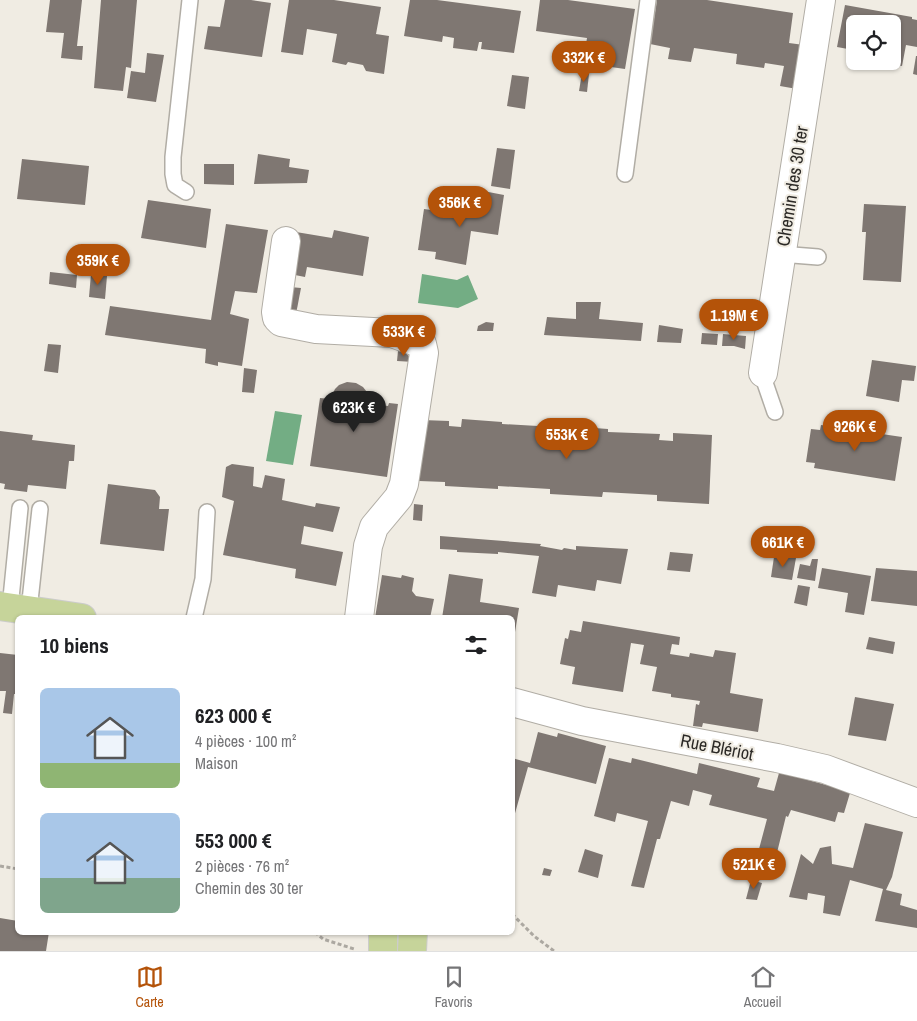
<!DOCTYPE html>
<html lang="fr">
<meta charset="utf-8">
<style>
:root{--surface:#fff;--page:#f6f6f6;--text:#202124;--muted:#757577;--line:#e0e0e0;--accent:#b45309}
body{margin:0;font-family:"Archivo Narrow",sans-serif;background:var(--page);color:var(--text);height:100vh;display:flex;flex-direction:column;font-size:19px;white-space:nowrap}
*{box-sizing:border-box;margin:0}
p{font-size:16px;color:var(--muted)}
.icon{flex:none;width:28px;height:28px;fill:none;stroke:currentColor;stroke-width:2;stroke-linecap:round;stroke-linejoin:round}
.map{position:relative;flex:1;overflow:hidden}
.side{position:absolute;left:15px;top:615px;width:500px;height:320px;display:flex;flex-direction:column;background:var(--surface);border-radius:8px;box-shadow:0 1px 4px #0004}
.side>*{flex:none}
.fabs{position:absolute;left:846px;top:15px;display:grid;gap:10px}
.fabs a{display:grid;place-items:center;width:55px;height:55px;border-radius:8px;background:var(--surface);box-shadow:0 1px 4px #0004;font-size:25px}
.price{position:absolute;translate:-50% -42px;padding:0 11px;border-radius:18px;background:var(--accent);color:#fff;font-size:16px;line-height:32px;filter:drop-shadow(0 1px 2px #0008)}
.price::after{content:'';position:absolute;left:50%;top:30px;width:15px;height:11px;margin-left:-8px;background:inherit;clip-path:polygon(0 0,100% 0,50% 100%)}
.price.on{background:#222;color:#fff}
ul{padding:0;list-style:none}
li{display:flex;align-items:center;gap:15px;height:125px;padding:0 25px}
li span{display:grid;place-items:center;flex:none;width:140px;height:100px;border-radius:8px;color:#555}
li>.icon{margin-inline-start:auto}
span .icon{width:60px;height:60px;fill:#fffc;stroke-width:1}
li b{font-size:21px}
h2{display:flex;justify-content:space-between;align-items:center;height:60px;padding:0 25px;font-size:21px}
.tab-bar{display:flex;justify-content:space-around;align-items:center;height:70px;border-top:1px solid var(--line);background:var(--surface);font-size:14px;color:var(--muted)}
.tab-bar a{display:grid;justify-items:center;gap:2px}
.tab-bar .on{color:var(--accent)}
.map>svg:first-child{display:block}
</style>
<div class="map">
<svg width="917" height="951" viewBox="0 0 917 951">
<rect width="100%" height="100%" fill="#f0ece3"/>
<g fill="#73ad84">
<polygon points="422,274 457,280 468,275 478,299 458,308 418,303"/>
<polygon points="275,411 302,415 293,465 266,461"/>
</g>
<g fill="#7f7772">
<polygon points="50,0 82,0 77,46 83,46 82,60 61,58 64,33 46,32"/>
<polygon points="101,0 137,0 131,68 126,67 123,91 94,88"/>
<polygon points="225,0 251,0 271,3 262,57 204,49 208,26 220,27"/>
<polygon points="289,0 334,0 381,7 376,34 389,36 384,74 366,71 363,65 348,62 346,65 332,62 337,34 307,29 303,55 281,52"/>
<polygon points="410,0 437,0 521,11 514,53 481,49 482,42 479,42 477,51 453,48 454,38 443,36 442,42 404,36"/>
<polygon points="540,0 568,0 635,9 625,69 583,63 587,38 536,31"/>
<polygon points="657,0 707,0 793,13 789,43 804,45 797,89 780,86 784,66 765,63 764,68 736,64 737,54 694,48 691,62 668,59 670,48 650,44"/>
<polygon points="845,5 912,17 912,19 917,20 917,47 906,45 902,66 884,62 892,61 892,24 855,24 855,44 850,43 848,49 837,47"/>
<polygon points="147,53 164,55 156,102 127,98 131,71 145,73"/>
<polygon points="916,56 917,56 917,75 913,74"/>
<polygon points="582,73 589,74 587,92 579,91"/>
<polygon points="512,75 529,77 525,109 507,106"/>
<polygon points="497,148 515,150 510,189 491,186"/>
<polygon points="258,154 290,159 289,167 309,170 307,183 254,184"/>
<polygon points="22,159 89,166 85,205 17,199"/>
<polygon points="204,164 234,164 234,185 204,184"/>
<polygon points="478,190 504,195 498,235 471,231 466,265 435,259 436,252 418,250 424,209 474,216"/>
<polygon points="148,200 211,209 206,248 141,238"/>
<polygon points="864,204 906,206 901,282 863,280 866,232 862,232"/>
<polygon points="226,224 268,230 257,293 235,291 230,314 249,319 242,366 218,362 218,366 205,363 206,349 105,335 110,306 211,320"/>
<polygon points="334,230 369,237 363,276 307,267 305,277 290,274 296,232 332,238"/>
<polygon points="50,272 77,275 76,288 49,284"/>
<polygon points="91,274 107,276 105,299 89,297"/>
<polygon points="290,287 301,288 296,314 289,314"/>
<polygon points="576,302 601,302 599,319 643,323 641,341 544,335 547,317 576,319"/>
<polygon points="486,322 494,323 493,331 477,331 478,326"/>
<polygon points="659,325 683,329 681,343 657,342"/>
<polygon points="702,333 718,334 717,345 701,344"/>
<polygon points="723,334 746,336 745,349 734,346 722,346"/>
<polygon points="48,344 61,345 58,373 44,371"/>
<polygon points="398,351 405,352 414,362 397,361"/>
<polygon points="872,360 916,366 914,381 902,380 899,402 866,396"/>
<polygon points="244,368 257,370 254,393 242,392"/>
<polygon points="347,382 356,383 363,387 370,396 371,404 388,406 389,403 398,404 387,477 310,466 320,398 330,399 335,389 339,385"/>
<polygon points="462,419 502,422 502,424 555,427 555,433 568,433 568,426 608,429 608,432 660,434 659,440 673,441 673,433 712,435 709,504 657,501 657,495 603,492 602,497 550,494 550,489 498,486 498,489 445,486 445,482 419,481 422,420 449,421 449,426 461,427"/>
<polygon points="821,425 902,437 895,481 814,468 815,463 806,462 811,429 820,430"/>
<polygon points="0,431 33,435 32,440 75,445 74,461 69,461 66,489 28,485 27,492 4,489 5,484 0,483"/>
<polygon points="232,464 254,467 253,486 262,488 265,475 285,479 282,500 315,507 316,503 340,507 333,532 304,526 301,544 343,552 336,586 295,578 296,569 223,555 234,501 222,497 226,467"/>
<polygon points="108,484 155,490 160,497 159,509 169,509 164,551 100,544"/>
<polygon points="414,504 423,505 422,521 413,520"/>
<polygon points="440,536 541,544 540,546 562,550 564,548 576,550 576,546 628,549 621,584 597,580 595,591 558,585 556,597 532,593 539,556 498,552 498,554 457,552 457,550 440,549"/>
<polygon points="670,552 693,554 690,572 667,570"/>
<polygon points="774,557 796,558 792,580 771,577"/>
<polygon points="812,559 818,559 815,581 797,578 800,564 810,566"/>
<polygon points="822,568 871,576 864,615 845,612 848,593 818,588"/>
<polygon points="876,568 917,571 917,606 871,601"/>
<polygon points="449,574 483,579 480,602 519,608 514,638 512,618 442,618"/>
<polygon points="382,575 401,578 402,575 414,578 412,591 416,596 434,599 430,618 375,618"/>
<polygon points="798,585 810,587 807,606 794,603"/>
<polygon points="583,621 680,637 679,645 672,644 670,654 689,657 690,653 713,657 715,650 736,653 730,693 763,699 758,732 703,723 702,727 693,726 696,704 699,705 700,701 671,697 671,694 652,691 657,667 640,664 644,645 631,643 623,692 572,684 575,667 560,664 565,638 568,639 570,630 581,632"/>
<polygon points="869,637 895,642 893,654 866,649"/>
<polygon points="0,653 18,655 18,694 14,694 12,714 3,713 6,691 0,691"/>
<polygon points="855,697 894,704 886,741 848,735"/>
<polygon points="538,732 557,737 558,733 606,746 596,784 528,767 512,824 512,758 530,763"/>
<polygon points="609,758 631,763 632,758 697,774 699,763 760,778 757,787 774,791 779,773 782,773 841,789 850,793 844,813 838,812 835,822 791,810 788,817 786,816 773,869 755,864 767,819 709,805 712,795 693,790 689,806 671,801 660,839 657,839 644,888 631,886 648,821 617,813 615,822 594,816"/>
<polygon points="865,823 903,832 892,877 886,890 902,894 900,905 917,910 917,928 875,921 883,889 850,880 840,916 823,913 825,896 808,893 807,900 789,897 801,854 813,864 820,848 831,846 832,864 853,868"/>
<polygon points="585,849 603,855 598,878 578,872"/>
<polygon points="544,868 552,870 550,876 542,875"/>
<polygon points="751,880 762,883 757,900 746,899"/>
<polygon points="0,918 18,921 18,932 49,932 46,951 0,951"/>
</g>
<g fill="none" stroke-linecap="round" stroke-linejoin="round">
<defs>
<g id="service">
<polyline points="625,174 648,0"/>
<polyline points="186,192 175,185 173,174 173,157 190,0"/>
<polyline points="780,254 818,257"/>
<polyline points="763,373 764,380 775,412"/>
<polyline points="10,608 20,508"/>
<polyline points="29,610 40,509"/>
<polyline points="194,618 203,579 207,512"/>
</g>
<g id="minor">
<polyline points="286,241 276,312 277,318 281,322 316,329 392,333 422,344 424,353 404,484 399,497 374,527 368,546 359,618"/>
<polyline points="763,373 821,0"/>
<polyline points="512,702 582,721 777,758 825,769 917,803"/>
</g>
<g id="primary">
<polyline points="0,606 82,618"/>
<polyline points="383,932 383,951"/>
<polyline points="412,951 413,932"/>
</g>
</defs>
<use href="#service" stroke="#b1ada5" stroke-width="18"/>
<use href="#minor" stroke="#b1ada5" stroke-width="30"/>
<use href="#primary" stroke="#cccccb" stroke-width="30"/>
<g stroke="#aca8a1" stroke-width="3" stroke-dasharray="4 2.5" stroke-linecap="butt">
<polyline points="0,866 18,869"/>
<polyline points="512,914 534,936 554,951"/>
<polyline points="315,932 323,939 354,949"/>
</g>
<use href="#service" stroke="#fff" stroke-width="15"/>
<use href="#minor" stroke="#fff" stroke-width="28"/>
<use href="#primary" stroke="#c6d49a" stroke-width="28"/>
</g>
<g text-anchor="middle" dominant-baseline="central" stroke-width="4" stroke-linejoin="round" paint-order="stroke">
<g font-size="18" fill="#2b2926" stroke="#f0ece3">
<text transform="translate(792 186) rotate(-81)">Chemin des 30 ter</text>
<text transform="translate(717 747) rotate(11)">Rue Blériot</text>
</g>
</g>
</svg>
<div class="fabs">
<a><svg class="icon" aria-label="locate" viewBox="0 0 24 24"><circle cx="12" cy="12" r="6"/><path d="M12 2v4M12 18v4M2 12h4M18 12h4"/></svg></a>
</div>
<b class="price" style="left:584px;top:83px">332K €</b>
<b class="price" style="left:460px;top:228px">356K €</b>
<b class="price" style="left:98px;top:286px">359K €</b>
<b class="price" style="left:734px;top:341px">1.19M €</b>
<b class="price" style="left:404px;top:357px">533K €</b>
<b class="price on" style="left:354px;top:433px">623K €</b>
<b class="price" style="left:855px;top:452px">926K €</b>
<b class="price" style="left:567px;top:460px">553K €</b>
<b class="price" style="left:783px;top:568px">661K €</b>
<b class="price" style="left:754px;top:890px">521K €</b>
<section class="side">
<h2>10 biens<svg class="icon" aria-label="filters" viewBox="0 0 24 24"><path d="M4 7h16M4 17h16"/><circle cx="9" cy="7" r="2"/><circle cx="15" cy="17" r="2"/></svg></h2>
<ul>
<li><span style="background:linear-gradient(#a9c7e8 75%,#8fb573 0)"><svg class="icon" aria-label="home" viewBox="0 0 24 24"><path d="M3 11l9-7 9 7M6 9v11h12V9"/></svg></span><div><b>623 000 €</b><p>4 pièces · 100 m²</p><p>Maison</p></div></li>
<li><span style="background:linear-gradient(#a9c7e8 65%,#7fa58c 0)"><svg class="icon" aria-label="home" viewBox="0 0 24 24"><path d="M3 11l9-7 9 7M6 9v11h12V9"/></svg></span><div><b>553 000 €</b><p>2 pièces · 76 m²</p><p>Chemin des 30 ter</p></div></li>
</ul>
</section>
</div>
<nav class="tab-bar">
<a class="on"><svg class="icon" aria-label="map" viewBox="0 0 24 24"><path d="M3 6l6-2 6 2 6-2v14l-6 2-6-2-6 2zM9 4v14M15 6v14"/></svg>Carte</a>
<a><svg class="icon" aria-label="saved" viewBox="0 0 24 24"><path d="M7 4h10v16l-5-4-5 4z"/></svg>Favoris</a>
<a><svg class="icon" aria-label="home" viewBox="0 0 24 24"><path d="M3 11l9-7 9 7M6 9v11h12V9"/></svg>Accueil</a>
</nav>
